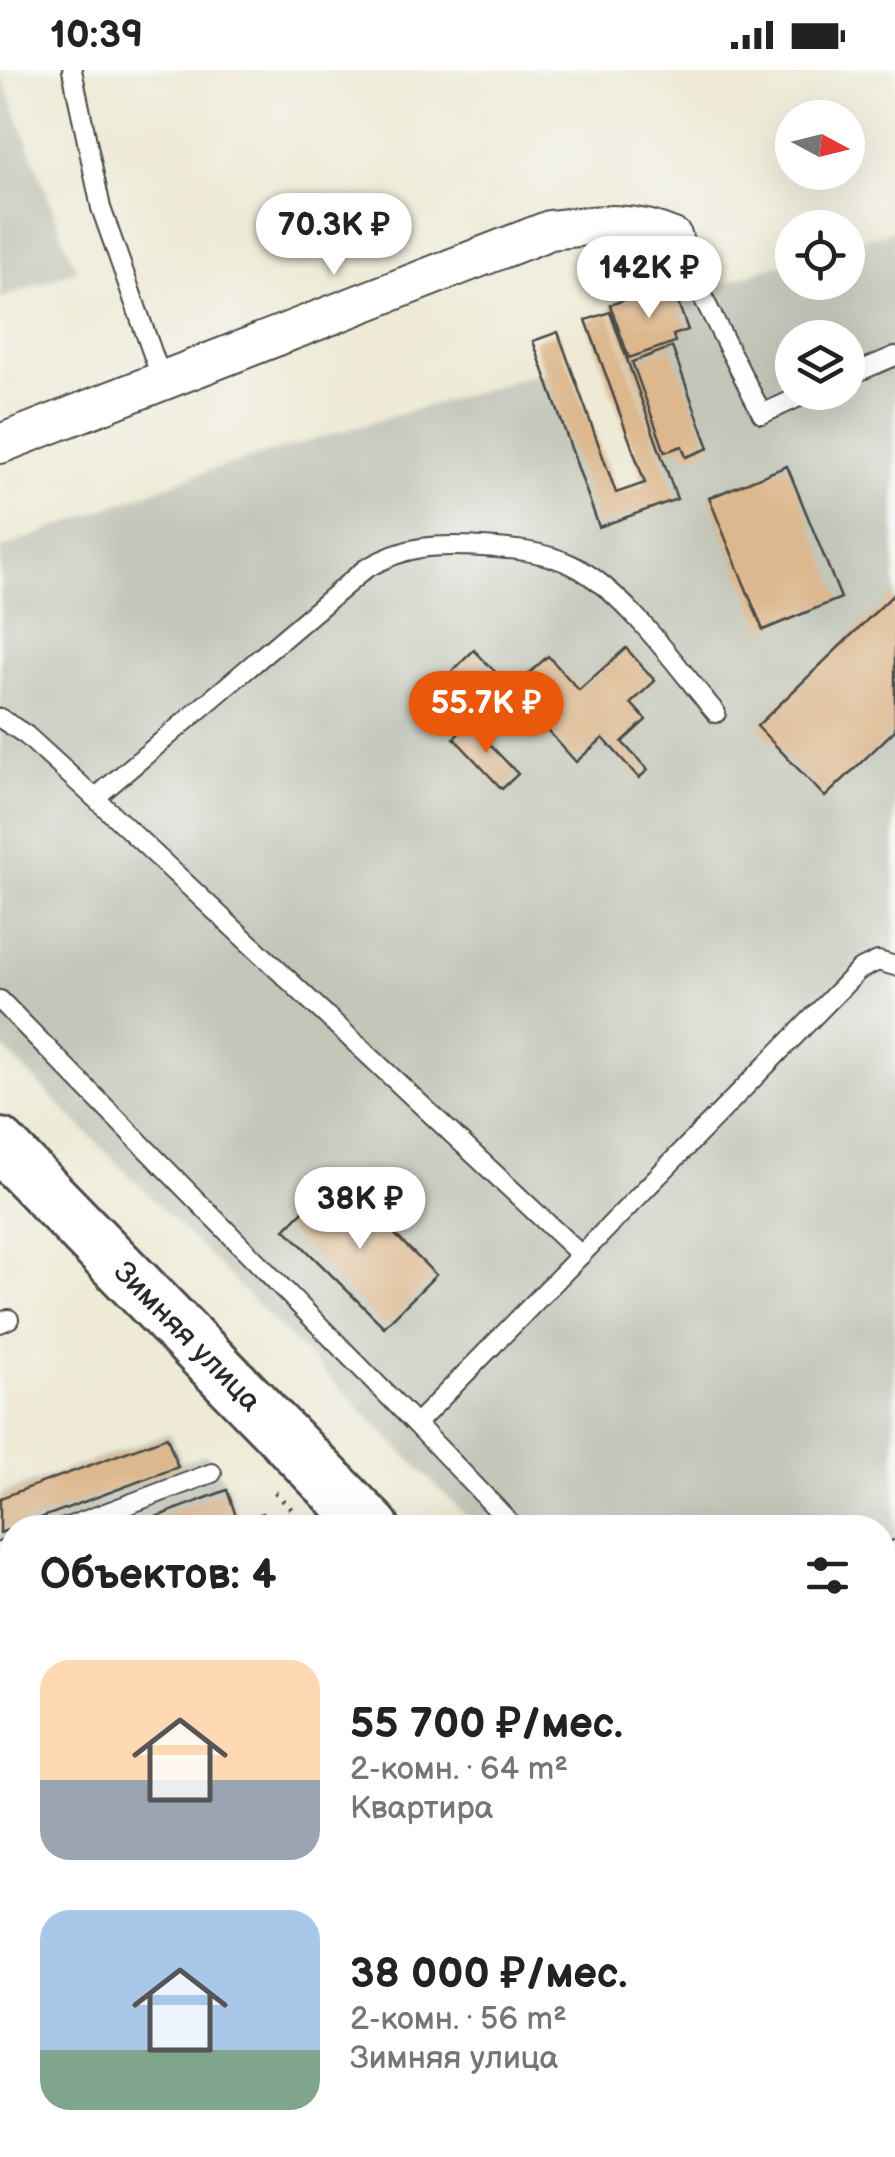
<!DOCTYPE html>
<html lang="ru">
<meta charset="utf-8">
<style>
:root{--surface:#fff;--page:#f2f2f2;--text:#222;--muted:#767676;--accent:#ea580c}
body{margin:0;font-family:"Balsamiq Sans",sans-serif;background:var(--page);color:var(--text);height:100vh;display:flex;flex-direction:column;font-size:38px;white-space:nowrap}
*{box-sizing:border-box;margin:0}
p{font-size:32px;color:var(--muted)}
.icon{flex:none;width:55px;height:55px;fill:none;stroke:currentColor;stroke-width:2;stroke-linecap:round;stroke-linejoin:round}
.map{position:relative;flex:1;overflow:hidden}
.sheet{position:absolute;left:0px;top:1445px;width:895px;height:642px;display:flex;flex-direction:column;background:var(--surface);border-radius:40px 40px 0 0;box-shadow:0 10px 40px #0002}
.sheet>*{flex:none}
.needle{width:65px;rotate:97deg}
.buttons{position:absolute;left:775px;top:30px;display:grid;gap:20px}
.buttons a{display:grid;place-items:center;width:90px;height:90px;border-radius:50%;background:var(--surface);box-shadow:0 10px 40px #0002;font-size:50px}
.price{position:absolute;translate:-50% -85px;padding:0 22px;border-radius:35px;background:#fff;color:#222;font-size:32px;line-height:65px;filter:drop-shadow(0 2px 5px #0008)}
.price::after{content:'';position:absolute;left:50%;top:60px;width:30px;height:22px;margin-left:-15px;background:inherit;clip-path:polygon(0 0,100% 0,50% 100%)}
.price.selected{background:var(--accent);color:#fff}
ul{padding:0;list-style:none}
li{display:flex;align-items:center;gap:30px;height:250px;padding:0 40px}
li span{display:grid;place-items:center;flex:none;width:280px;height:200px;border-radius:30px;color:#555}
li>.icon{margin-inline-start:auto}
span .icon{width:120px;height:120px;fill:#fffc;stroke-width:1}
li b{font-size:42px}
h2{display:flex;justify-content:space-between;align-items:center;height:120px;padding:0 40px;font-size:42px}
.status{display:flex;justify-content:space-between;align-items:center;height:70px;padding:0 50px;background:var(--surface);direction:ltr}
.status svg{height:28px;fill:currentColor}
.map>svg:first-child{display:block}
</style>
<div class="status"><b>10:39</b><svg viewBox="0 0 49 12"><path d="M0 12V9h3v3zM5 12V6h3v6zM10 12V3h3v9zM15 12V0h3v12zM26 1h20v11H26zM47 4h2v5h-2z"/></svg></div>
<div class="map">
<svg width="895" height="2087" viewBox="0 0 895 2087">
<rect width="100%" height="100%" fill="#f6f6f2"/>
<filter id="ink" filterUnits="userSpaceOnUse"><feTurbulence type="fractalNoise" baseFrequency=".01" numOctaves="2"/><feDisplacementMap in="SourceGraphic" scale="20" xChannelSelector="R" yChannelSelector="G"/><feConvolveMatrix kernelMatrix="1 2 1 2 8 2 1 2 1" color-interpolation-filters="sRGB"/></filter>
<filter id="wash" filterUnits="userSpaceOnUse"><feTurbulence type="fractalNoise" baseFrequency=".0048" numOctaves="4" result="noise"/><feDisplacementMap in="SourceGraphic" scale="40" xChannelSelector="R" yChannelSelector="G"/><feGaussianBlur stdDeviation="2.25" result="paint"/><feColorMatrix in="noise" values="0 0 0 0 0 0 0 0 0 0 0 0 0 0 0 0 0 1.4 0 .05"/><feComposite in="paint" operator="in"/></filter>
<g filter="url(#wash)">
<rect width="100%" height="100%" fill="#eeead5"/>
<g fill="#c3c6b9" fill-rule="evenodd">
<polygon points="0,0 76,200 0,229"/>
<path d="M895,160V1492L883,1505L882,1458L477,1457L0,975V479L195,405L543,302L600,457L677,428L610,235L656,218L659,224L673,219L677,227L792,191V212H848V174ZM792,268H848V322H792Z"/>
<polygon points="170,1363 182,1393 206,1384 228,1416 240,1449 264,1441 270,1457 12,1458 12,1599 0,1604 0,1424"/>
</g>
<g id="blocks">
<g fill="#ddb88e">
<polygon points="656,218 658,224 673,219 688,260 673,265 675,272 629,288 610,235"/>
<polygon points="610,242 677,429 599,457 533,271 558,262 616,423 645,413 586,250"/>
<polygon points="672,277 709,378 686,387 682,376 665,382 632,292"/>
<polygon points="787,396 841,528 763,560 709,428"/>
<polygon points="895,523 895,660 825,727 757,656"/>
<polygon points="626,578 655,611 631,633 646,650 622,672 648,700 639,708 603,668 576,692 542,654 549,647 518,613 548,586 579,620"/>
<polygon points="474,580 504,611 467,648 436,617"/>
<polygon points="469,653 518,704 502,719 454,668"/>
<polygon points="337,1107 436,1205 384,1257 285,1159"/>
<polygon points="167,1367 178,1397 0,1463 0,1428"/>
<polygon points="227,1420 238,1452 263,1443 268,1458 127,1458"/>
<polygon points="12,1499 12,1565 0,1570 0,1504"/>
<polygon points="12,1765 12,1833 0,1838 0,1770"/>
<polygon points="511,2075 697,2075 666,2087 480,2087"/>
<polygon points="763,2075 863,2075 875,2087 775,2087"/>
</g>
</g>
</g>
<g filter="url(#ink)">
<use href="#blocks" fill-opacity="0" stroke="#484844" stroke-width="2.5"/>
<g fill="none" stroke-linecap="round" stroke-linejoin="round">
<defs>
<g id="lane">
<polyline points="72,0 101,138 162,310"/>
<polyline points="673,168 762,344 810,322"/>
<polyline points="848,306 895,286"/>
<polyline points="0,648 26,665 95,728 581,1185"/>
<path d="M95,728L365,499C407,475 434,474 482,477C513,479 543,481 572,495C625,521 677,597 716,643"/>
<polyline points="0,930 416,1354"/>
<polyline points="0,1253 9,1249"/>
<polyline points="65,1458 212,1403"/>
<polyline points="515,1458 416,1354 859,900 878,891 895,896"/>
<polyline points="0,1482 12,1477"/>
<polyline points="882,1493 895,1480"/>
<polyline points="882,1591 895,1578"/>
<polyline points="0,1901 12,1894"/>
<polyline points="0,2038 12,2050"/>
<polyline points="40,2075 53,2087"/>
<polyline points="155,2087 187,2075"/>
<polyline points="734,2087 738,2075"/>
</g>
<g id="street">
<path d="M0,374L550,160C597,155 629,149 673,168"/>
<polyline points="0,1634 12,1630"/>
</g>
<g id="secondary">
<path id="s1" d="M0,1075L373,1458"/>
<polyline points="882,1981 895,1994"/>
</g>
</defs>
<use href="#lane" stroke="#484844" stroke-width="22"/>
<use href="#street" stroke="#484844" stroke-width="42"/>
<use href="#secondary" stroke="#484844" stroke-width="58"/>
<g stroke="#484844" stroke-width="5" stroke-dasharray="2.5 8" stroke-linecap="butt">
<polyline points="275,1422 309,1458"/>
<polyline points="0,1965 12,1961"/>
<polyline points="882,2063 895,2076"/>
</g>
<use href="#lane" stroke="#fff" stroke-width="18"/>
<use href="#street" stroke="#fff" stroke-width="38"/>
<use href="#secondary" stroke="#fff" stroke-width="52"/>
</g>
</g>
<g text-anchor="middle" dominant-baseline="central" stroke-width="8" stroke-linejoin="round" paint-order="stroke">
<g font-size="30" fill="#2b2b2b" stroke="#f6f6f2">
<text stroke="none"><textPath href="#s1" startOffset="268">Зимняя улица</textPath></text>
</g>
</g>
</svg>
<div class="buttons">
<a><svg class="needle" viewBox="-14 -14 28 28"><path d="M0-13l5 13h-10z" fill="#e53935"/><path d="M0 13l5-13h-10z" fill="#767676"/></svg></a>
<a><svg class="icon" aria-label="locate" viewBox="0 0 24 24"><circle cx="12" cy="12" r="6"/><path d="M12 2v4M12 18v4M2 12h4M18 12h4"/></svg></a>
<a><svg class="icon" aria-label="layers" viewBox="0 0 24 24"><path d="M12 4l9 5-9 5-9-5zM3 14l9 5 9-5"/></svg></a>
</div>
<b class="price" style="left:334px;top:208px">70.3K ₽</b>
<b class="price" style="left:649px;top:251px">142K ₽</b>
<b class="price selected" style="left:486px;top:686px">55.7K ₽</b>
<b class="price" style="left:360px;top:1182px">38K ₽</b>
<section class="sheet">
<h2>Объектов: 4<svg class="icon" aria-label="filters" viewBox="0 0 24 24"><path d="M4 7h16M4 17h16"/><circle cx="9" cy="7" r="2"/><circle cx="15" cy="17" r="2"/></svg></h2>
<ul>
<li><span style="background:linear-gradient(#ffd9b3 60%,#9aa5b1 0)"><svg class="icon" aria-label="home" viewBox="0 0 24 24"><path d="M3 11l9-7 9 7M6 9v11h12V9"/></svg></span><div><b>55 700 ₽/мес.</b><p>2-комн. · 64 m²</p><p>Квартира</p></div></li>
<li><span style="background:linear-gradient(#a9c7e8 70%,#7fa58c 0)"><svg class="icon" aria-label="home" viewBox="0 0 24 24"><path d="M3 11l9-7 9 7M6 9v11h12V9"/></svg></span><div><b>38 000 ₽/мес.</b><p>2-комн. · 56 m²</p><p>Зимняя улица</p></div></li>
</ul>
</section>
</div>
